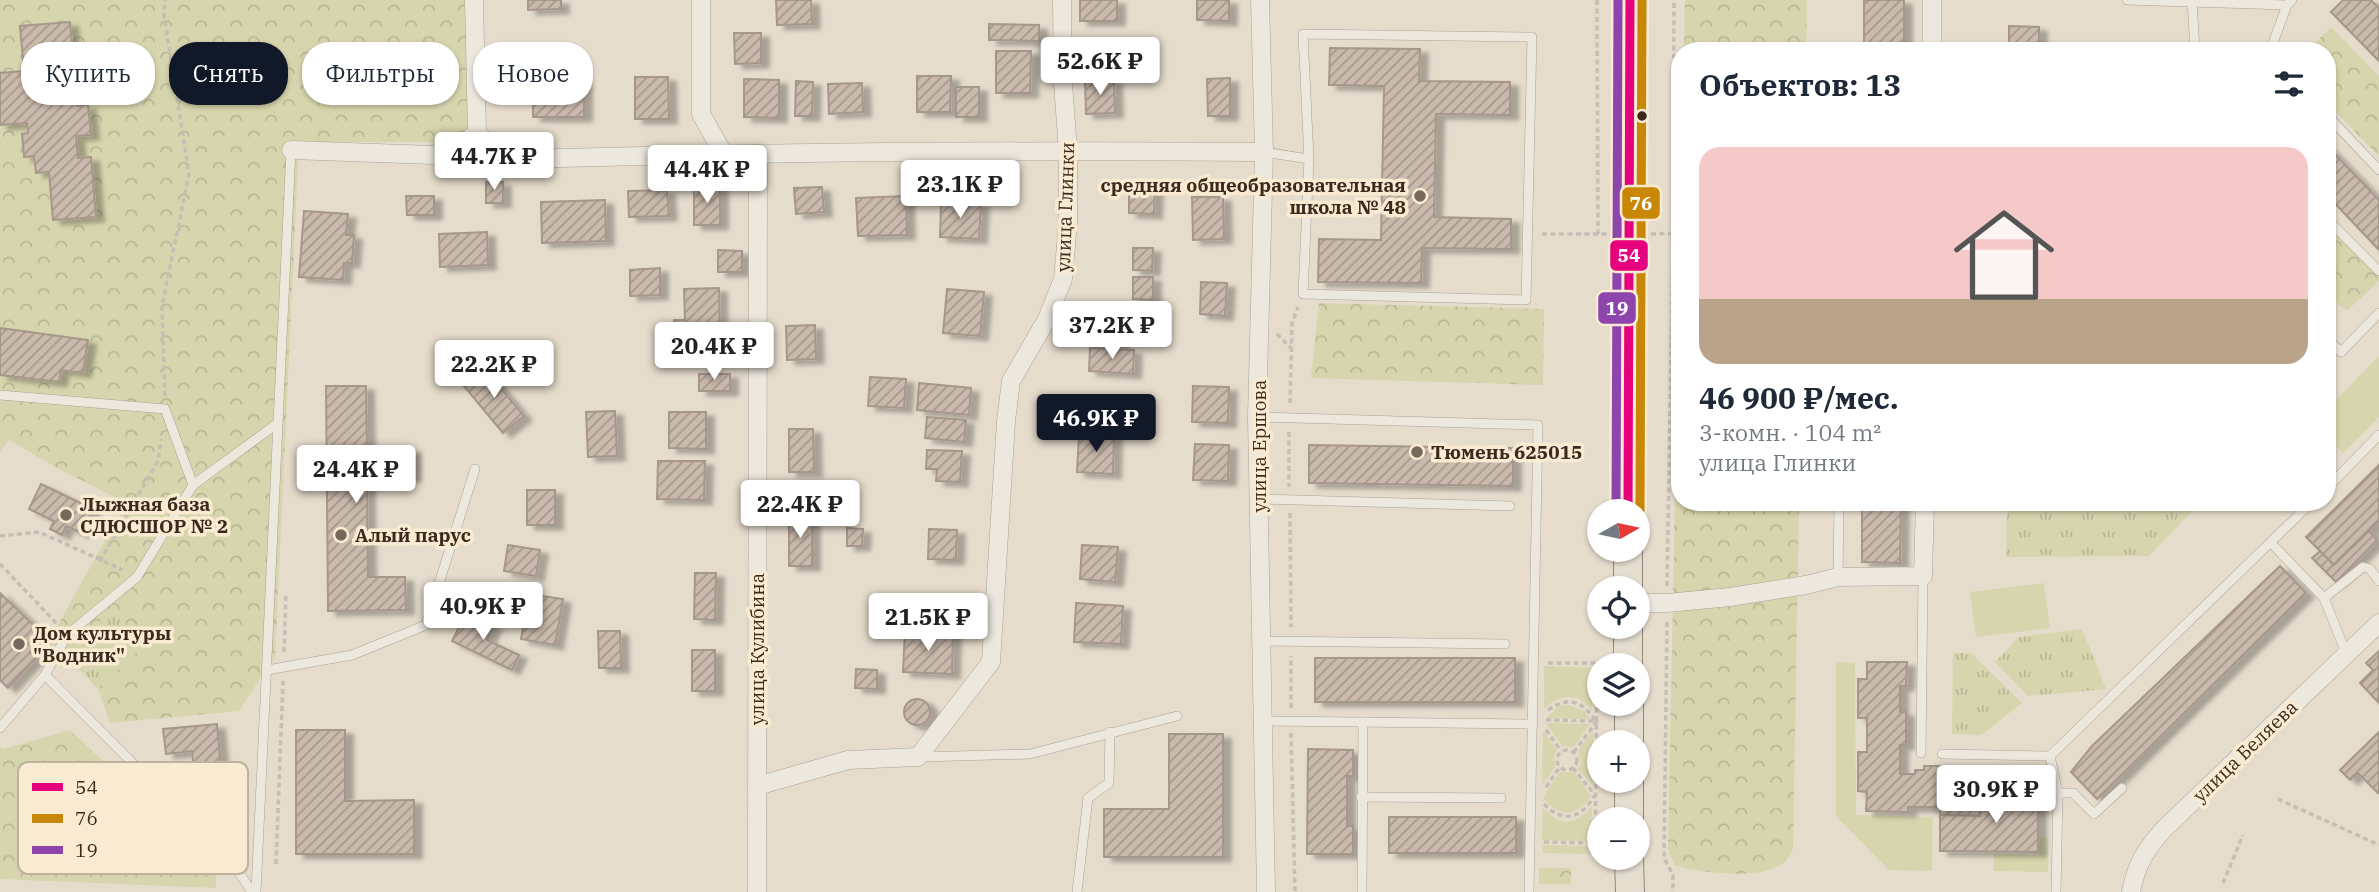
<!DOCTYPE html>
<html lang="ru">
<meta charset="utf-8">
<style>
:root{--surface:#fff;--page:#f2f2f3;--text:#1f2937;--muted:#747a83;--line:#e0e1e3;--accent:#111827}
body{margin:0;font-family:"IBM Plex Serif",serif;background:var(--page);color:var(--text);height:100vh;display:flex;flex-direction:column;font-size:26px;white-space:nowrap}
*{box-sizing:border-box;margin:0}
p{font-size:23px;color:var(--muted)}
.icon{flex:none;width:38px;height:38px;fill:none;stroke:currentColor;stroke-width:2;stroke-linecap:round;stroke-linejoin:round}
.map{position:relative;flex:1;overflow:hidden}
.side{position:absolute;left:1671px;top:42px;width:665px;height:469px;display:flex;flex-direction:column;background:var(--surface);border-radius:28px;box-shadow:0 2px 5px #0004}
.side>*{flex:none}
.hud{position:absolute;left:21px;top:42px;width:665px;height:63px;display:flex;gap:14px}
.needle{width:46px;rotate:81deg}
.fabs{position:absolute;left:1587px;top:499px;display:grid;gap:14px}
.fabs a{display:grid;place-items:center;width:63px;height:63px;border-radius:50%;background:var(--surface);box-shadow:0 2px 5px #0004;font-size:35px}
.price{position:absolute;translate:-50% -60px;padding:0 16px;border-radius:7px;background:#fff;color:#222;font-size:23px;line-height:46px;filter:drop-shadow(0 2px 4px #0008)}
.price::after{content:'';position:absolute;left:50%;top:42px;width:21px;height:16px;margin-left:-10px;background:inherit;clip-path:polygon(0 0,100% 0,50% 100%)}
.price.current{background:var(--accent);color:#fff}
ul{padding:0;list-style:none}
li{display:grid;align-content:center;gap:14px;height:371px;padding:0 28px}
li+li{border-top:2px solid var(--line)}
li span{display:grid;place-items:center;height:217px;border-radius:21px;color:#555}
li>.icon{margin-inline-start:auto}
span .icon{width:126px;height:126px;fill:#fffc;stroke-width:1}
li b{font-size:30px}
h2{display:flex;justify-content:space-between;align-items:center;height:84px;padding:0 28px;font-size:30px}
.tag{padding:0 24px;border-radius:28px;background:var(--surface);box-shadow:0 2px 5px #0004;font-size:24px;line-height:63px}
.tag.current{background:var(--accent);color:#fff}
.map>svg:first-child{display:block}
</style>
<div class="map">
<svg width="2379" height="892" viewBox="0 0 2379 892">
<defs>
<pattern id="forest-crowns" width="20" height="18" patternUnits="userSpaceOnUse" patternTransform="scale(1.75)"><rect width="20" height="18" fill="#d7d5ad"/><path d="M2 6a3 3 0 1 1 6 0M12 15a3 3 0 1 1 6 0" fill="none" stroke="#b9b794"/></pattern>
<pattern id="park-tufts" width="24" height="20" patternUnits="userSpaceOnUse" patternTransform="scale(1.75)"><rect width="24" height="20" fill="#d7d5ad"/><path d="M3 7l-1-3M5 7V3M7 7l1-3M15 17l-1-3M17 17v-4M19 17l1-3" fill="none" stroke="#b9b794"/></pattern>
<pattern id="building-hatch" width="6" height="6" patternUnits="userSpaceOnUse" patternTransform="scale(1.75)"><rect width="6" height="6" fill="#cabaac"/><path d="M-1 1l2-2M0 6l6-6M5 7l2-2" fill="none" stroke="#a5978b"/></pattern>
<filter id="shadow"><feDropShadow dx="8" dy="4.5" stdDeviation="2" flood-color="#0004"/></filter>
</defs>
<rect width="100%" height="100%" fill="#e6dccc"/>
<g fill="#d7d5ad">
<polygon points="2379,356 2379,417 2343,453 2328,437 2328,408"/>
<polygon points="2044,583 2050,628 1976,637 1970,592"/>
<polygon points="1836,662 1855,663 1856,815 1933,817 1932,871 1889,870 1836,816"/>
<path d="M1544,666L1593,668L1592,711C1578,692 1561,694 1544,708Z"/>
<polygon points="1569,705 1585,712 1590,719 1546,718 1559,706"/>
<polygon points="1546,723 1590,724 1574,747 1562,746"/>
<polygon points="1593,730 1593,786 1577,768 1581,763 1578,751"/>
<polygon points="1543,731 1557,750 1554,756 1555,768 1542,785"/>
<path d="M1560,772H1574L1591,796C1577,817 1559,818 1543,798Z"/>
<path d="M1592,807L1591,841L1542,840L1543,808C1562,827 1573,826 1592,807Z"/>
<polygon points="2040,837 2048,838 2048,872 1994,871 1994,854 2039,855"/>
<polygon points="1543,845 1591,846 1591,854 1543,853"/>
</g>
<g fill="url(#forest-crowns)">
<polygon points="0,0 469,0 471,130 457,142 299,142 275,656 239,711 110,723 98,689 50,639 126,503 55,467 9,440 0,451"/>
<polygon points="1685,0 1807,0 1806,51 1684,51"/>
<polygon points="2331,27 2379,76 2379,156 2328,104 2328,51 2307,51"/>
<polygon points="2328,224 2379,277 2379,281 2347,311 2328,295"/>
<path d="M1680,245V502H1799L1793,848C1791,852 1788,859 1785,862C1762,881 1700,873 1674,865L1668,848Z"/>
<polygon points="1319,303 1544,309 1543,385 1311,378"/>
<polygon points="70,730 216,867 216,888 0,879 0,747 3,749"/>
<rect x="1539" y="868" width="32" height="16"/>
</g>
<g fill="url(#park-tufts)">
<polygon points="2007,502 2201,502 2149,556 2006,557"/>
<polygon points="112,610 145,645 98,689 65,654"/>
<polygon points="2082,629 2106,689 2028,696 1995,662 2019,637"/>
<polygon points="1953,653 1971,653 2022,703 1981,735 1952,734"/>
</g>
<g fill="url(#building-hatch)" stroke="#a6978b" stroke-width="2" filter="url(#shadow)">
<polygon points="528,0 561,0 561,9 528,10"/>
<polygon points="776,0 811,0 812,24 777,25"/>
<rect x="1080" y="0" width="37" height="21"/>
<polygon points="1197,0 1229,0 1229,21 1197,20"/>
<rect x="1864" y="0" width="40" height="51"/>
<polygon points="2343,0 2371,0 2379,8 2379,61 2331,12"/>
<polygon points="70,22 77,106 88,105 91,135 76,136 78,158 91,157 96,217 53,220 49,172 36,173 34,156 24,157 22,134 28,133 27,123 0,125 0,73 24,71 20,26"/>
<polygon points="989,24 1039,25 1039,41 989,40"/>
<polygon points="2009,26 2039,27 2039,43 2009,43"/>
<polygon points="734,33 761,33 761,63 735,64"/>
<polygon points="1330,48 1420,49 1419,81 1510,82 1510,115 1436,114 1434,217 1511,219 1511,249 1422,248 1421,283 1318,282 1319,239 1381,240 1384,86 1329,85"/>
<polygon points="996,51 1031,51 1030,93 996,93"/>
<polygon points="917,76 951,76 950,112 917,112"/>
<polygon points="635,77 668,77 669,119 635,119"/>
<polygon points="1230,78 1230,116 1208,116 1207,79"/>
<polygon points="744,79 779,80 779,118 744,117"/>
<polygon points="1114,80 1115,113 1086,114 1085,81"/>
<polygon points="584,81 584,117 533,117 533,82"/>
<polygon points="796,81 813,82 812,116 795,116"/>
<polygon points="862,83 863,112 829,114 828,84"/>
<rect x="956" y="87" width="23" height="30"/>
<polygon points="2328,147 2379,200 2379,250 2328,196"/>
<rect x="486" y="182" width="17" height="21"/>
<polygon points="694,185 720,186 720,225 694,225"/>
<polygon points="822,187 824,212 796,214 794,188"/>
<polygon points="1129,189 1155,189 1154,214 1129,213"/>
<polygon points="667,190 669,216 629,217 628,191"/>
<polygon points="406,196 434,196 434,215 407,215"/>
<polygon points="906,196 907,235 858,236 856,198"/>
<polygon points="1192,197 1223,197 1224,239 1193,240"/>
<polygon points="605,200 606,241 542,243 541,202"/>
<polygon points="941,202 981,203 979,239 940,237"/>
<polygon points="304,211 348,214 346,235 354,235 352,263 344,263 343,280 299,277"/>
<polygon points="487,232 488,265 440,267 439,234"/>
<polygon points="1133,248 1153,248 1152,271 1133,270"/>
<polygon points="718,250 742,251 742,272 718,272"/>
<polygon points="660,268 660,295 630,296 630,270"/>
<polygon points="1133,277 1153,277 1153,300 1133,299"/>
<polygon points="1201,282 1227,283 1225,316 1200,314"/>
<polygon points="719,288 720,341 675,342 674,320 685,320 684,289"/>
<polygon points="947,289 984,292 980,336 943,333"/>
<polygon points="1088,302 1123,303 1122,345 1086,343"/>
<polygon points="815,325 816,359 787,360 786,326"/>
<polygon points="0,328 88,340 83,373 61,370 59,382 0,375"/>
<polygon points="1090,348 1134,350 1133,374 1089,371"/>
<polygon points="484,368 524,416 503,433 463,385"/>
<rect x="699" y="374" width="31" height="17"/>
<polygon points="870,377 906,379 904,408 868,406"/>
<polygon points="919,383 971,388 969,415 917,410"/>
<polygon points="326,386 366,386 367,450 413,449 413,477 367,478 368,577 405,577 406,610 328,611"/>
<polygon points="1193,386 1229,387 1228,423 1192,422"/>
<polygon points="615,411 617,456 588,457 586,412"/>
<polygon points="669,412 706,412 706,449 669,448"/>
<polygon points="927,417 966,420 964,442 925,438"/>
<polygon points="789,429 813,429 814,472 789,472"/>
<polygon points="1079,434 1114,435 1113,474 1077,472"/>
<polygon points="1195,444 1229,445 1228,481 1193,480"/>
<polygon points="1309,445 1513,448 1513,486 1309,483"/>
<polygon points="927,450 962,451 960,482 936,481 937,469 926,469"/>
<polygon points="658,461 705,461 704,500 657,499"/>
<polygon points="2379,465 2379,521 2334,565 2306,537"/>
<polygon points="41,484 93,509 82,533 66,526 62,535 50,529 54,521 29,509"/>
<rect x="527" y="490" width="28" height="35"/>
<polygon points="1862,502 1901,502 1900,563 1862,562"/>
<rect x="789" y="514" width="23" height="52"/>
<polygon points="847,528 863,529 862,546 847,546"/>
<polygon points="929,529 957,530 956,560 928,559"/>
<polygon points="2369,531 2377,540 2336,582 2312,558 2320,551 2334,565"/>
<polygon points="508,545 540,550 536,576 504,571"/>
<polygon points="1082,545 1118,547 1115,582 1080,579"/>
<polygon points="2280,566 2306,593 2097,799 2071,772 2092,746"/>
<polygon points="695,573 716,573 715,620 694,619"/>
<polygon points="0,593 45,636 30,652 36,658 8,688 0,680"/>
<polygon points="529,594 563,599 555,645 521,639"/>
<polygon points="916,596 955,598 953,631 931,630 932,618 915,618"/>
<polygon points="1076,603 1123,606 1121,644 1074,642"/>
<polygon points="466,613 494,626 487,640 519,655 512,670 452,641"/>
<polygon points="598,631 620,631 621,668 599,668"/>
<polygon points="905,631 953,633 952,674 903,672"/>
<rect x="692" y="650" width="23" height="41"/>
<polygon points="2379,651 2379,703 2360,683 2373,670 2366,663"/>
<rect x="1315" y="658" width="200" height="44"/>
<polygon points="1867,662 1907,662 1906,686 1900,686 1900,712 1906,712 1906,745 1900,745 1900,774 1915,774 1915,770 1924,770 1924,766 1998,766 1997,806 1980,806 1980,816 1940,815 1940,807 1908,807 1908,812 1866,811 1867,792 1858,791 1858,752 1867,752 1867,718 1858,718 1858,679 1867,679"/>
<polygon points="856,669 877,670 877,689 855,688"/>
<circle cx="917" cy="712" r="13"/>
<polygon points="217,724 222,781 217,782 219,800 197,802 192,751 166,754 163,729"/>
<polygon points="296,730 345,730 345,801 414,800 414,854 296,854"/>
<polygon points="2379,732 2379,792 2378,793 2358,773 2350,780 2340,770"/>
<polygon points="1169,734 1223,734 1223,857 1104,857 1104,809 1169,809"/>
<polygon points="1308,749 1353,750 1353,776 1347,776 1347,826 1353,826 1353,854 1307,854"/>
<polygon points="1997,786 2038,786 2038,852 1940,851 1940,815 1980,816 1980,806 1997,806"/>
<rect x="1389" y="817" width="127" height="36"/>
</g>
<g fill="none" stroke-linecap="round" stroke-linejoin="round">
<defs>
<g id="lane">
<polyline points="2127,0 2287,5 2292,0"/>
<polyline points="2192,0 2195,51"/>
<polyline points="2270,51 2287,5"/>
<polyline points="2328,116 2379,170"/>
<polyline points="1264,152 1309,159 1303,294 1526,300 1532,37 1303,34 1309,159"/>
<polyline points="2328,220 2379,271"/>
<polyline points="2328,340 2341,352 2379,313"/>
<polyline points="0,395 165,409 193,485"/>
<polyline points="1257,417 1538,425 1529,892"/>
<polyline points="2328,487 2379,435"/>
<polyline points="1259,499 1510,506"/>
<polyline points="2271,543 2324,598 2346,653"/>
<polyline points="1838,577 1839,502"/>
<polyline points="2324,598 2363,567 2370,569 2379,581"/>
<polyline points="1261,641 1505,644"/>
<polyline points="267,670 352,655 426,625 475,469"/>
<polyline points="45,675 234,865 252,892"/>
<polyline points="1263,721 1533,724"/>
<polyline points="0,728 45,675 67,635 137,577 193,485 278,423 291,150"/>
<polyline points="1921,753 1923,576"/>
<polyline points="1942,754 2050,756 2058,793 2056,892"/>
<polyline points="2050,756 2312,502"/>
<polyline points="920,757 1030,754 1177,716"/>
<polyline points="2058,793 2073,793 2094,814 2122,788"/>
<polyline points="1361,797 1501,798"/>
<polyline points="256,892 278,423"/>
<polyline points="1077,892 1088,798 1109,783 1110,732"/>
<polyline points="1362,892 1363,722"/>
</g>
<g id="street">
<polyline points="474,0 477,133"/>
<polyline points="701,0 701,114 723,153"/>
<polyline points="1260,0 1264,152 1257,417 1266,892"/>
<polyline points="1932,51 1932,0"/>
<path d="M291,150L433,155L456,149L477,133L494,150L521,159C769,152 1016,150 1264,152"/>
<polyline points="1638,603 1667,603 1730,597 1806,585 1838,577 1923,576 1925,502"/>
<polyline points="757,786 848,760 918,757 991,662 1006,421 1011,381 1047,319 1063,279 1068,223 1068,151 1063,83 1062,0"/>
<polyline points="757,892 758,154"/>
<path d="M2131,892C2136,865 2146,849 2164,829L2379,623"/>
</g>
<g id="primary">
<polyline points="1628,511 1630,0"/>
<polyline points="1628,588 1628,550"/>
<polyline points="1628,626 1628,665"/>
<polyline points="1629,704 1629,742"/>
<polyline points="1629,780 1629,819"/>
<polyline points="1629,858 1630,892"/>
</g>
</defs>
<use href="#lane" stroke="#aba195" stroke-width="10"/>
<use href="#street" stroke="#aba195" stroke-width="19"/>
<use href="#primary" stroke="#90877c" stroke-width="30"/>
<g stroke="#c6beb4" stroke-width="3.5" stroke-dasharray="5 3.5" stroke-linecap="butt">
<polyline points="1597,0 1598,234"/>
<polyline points="1542,234 1608,234"/>
<polyline points="1651,234 1680,233"/>
<polyline points="1277,334 1291,348"/>
<polyline points="165,396 162,306 189,174 164,15 165,0"/>
<polyline points="1290,403 1292,323 1298,307"/>
<polyline points="1289,432 1289,487"/>
<polyline points="1290,513 1291,627"/>
<polyline points="0,536 39,532 123,570"/>
<polyline points="100,561 158,461 161,439"/>
<polyline points="0,564 59,626"/>
<polyline points="1667,586 1673,233 1674,0"/>
<polyline points="1667,622 1664,858 1673,875 1673,892"/>
<polyline points="284,652 286,593"/>
<polyline points="1548,663 1597,663 1595,859"/>
<polyline points="1291,708 1291,656"/>
<path d="M1548,710C1569,696 1581,700 1596,721"/>
<polyline points="1546,720 1597,721 1574,752"/>
<polyline points="1546,730 1561,751"/>
<polyline points="1291,733 1295,892"/>
<circle cx="1567" cy="760" r="10"/>
<polyline points="1546,787 1560,767"/>
<polyline points="2278,799 2379,845"/>
<path d="M1544,804C1564,825 1582,817 1595,795L1573,768"/>
<polyline points="1544,842 1595,843"/>
<polyline points="276,864 283,681"/>
<polyline points="2223,883 2243,835"/>
</g>
<use href="#lane" stroke="#ede8de" stroke-width="9"/>
<use href="#street" stroke="#ede8de" stroke-width="18"/>
<use href="#primary" stroke="#e5decf" stroke-width="28"/>
<defs>
<polyline id="bus-1" points="1628,511 1630,0"/>
<polyline id="bus-2" points="1640,511 1642,0"/>
<polyline id="bus-3" points="1616,511 1618,0"/>
</defs>
<use href="#bus-1" stroke="#f8ebd1" stroke-width="14"/>
<use href="#bus-2" stroke="#f8ebd1" stroke-width="14"/>
<use href="#bus-3" stroke="#f8ebd1" stroke-width="14"/>
<use href="#bus-1" stroke="#e5007d" stroke-width="9"/>
<use href="#bus-2" stroke="#c88707" stroke-width="9"/>
<use href="#bus-3" stroke="#8e44ad" stroke-width="9"/>
</g>
<circle fill="#3a291c" stroke="#f8ebd1" stroke-width="2.5" cx="1642" cy="116" r="6"/>
<g fill="#76685a" stroke="#f8ebd1" stroke-width="2.5">
<circle cx="1420" cy="196" r="7"/>
<circle cx="1417" cy="452" r="7"/>
<circle cx="66" cy="515" r="7"/>
<circle cx="341" cy="535" r="7"/>
<circle cx="19" cy="644" r="7"/>
</g>
<g text-anchor="middle" dominant-baseline="central" stroke-width="7" stroke-linejoin="round" paint-order="stroke">
<g font-size="19" font-weight="bold" fill="#3a291c" stroke="#f8ebd1" text-anchor="start">
<text x="1406" y="185" text-anchor="end">средняя общеобразовательная<tspan x="1406" dy="22">школа № 48</tspan></text>
<text x="1431" y="452">Тюмень 625015</text>
<text x="80" y="504">Лыжная база<tspan x="80" dy="22">СДЮСШОР № 2</tspan></text>
<text x="355" y="535">Алый парус</text>
<text x="33" y="633">Дом культуры<tspan x="33" dy="22">"Водник"</tspan></text>
</g>
<g font-size="19" fill="#3a291c" stroke="#f8ebd1">
<text transform="translate(1065 207) rotate(-88)">улица Глинки</text>
<text transform="translate(1259 446) rotate(-90)">улица Ершова</text>
<text transform="translate(757 649) rotate(-90)">улица Кулибина</text>
<text transform="translate(2245 751) rotate(-44)">улица Беляева</text>
</g>
</g>
<rect x="18" y="762" width="230" height="112" rx="10" fill="#f8ebd1" stroke="#bfb19b" stroke-width="2"/>
<rect x="32" y="783" width="31" height="8" fill="#e5007d"/>
<rect x="32" y="814" width="31" height="9" fill="#c88707"/>
<rect x="32" y="846" width="31" height="8" fill="#8e44ad"/>
<g font-size="19" fill="#3a291c">
<text x="75" y="794">54</text>
<text x="75" y="825">76</text>
<text x="75" y="857">19</text>
</g>
<g stroke="#f8ebd1" stroke-width="2.5">
<rect x="1621" y="186" width="40" height="34" rx="7" fill="#c88707"/>
<rect x="1609" y="239" width="40" height="33" rx="7" fill="#e5007d"/>
<rect x="1597" y="291" width="40" height="34" rx="7" fill="#8e44ad"/>
</g>
<g font-size="19" text-anchor="middle" font-weight="bold" fill="#fff">
<text x="1641" y="210">76</text>
<text x="1629" y="262">54</text>
<text x="1617" y="315">19</text>
</g>
</svg>
<div class="fabs">
<a><svg class="needle" viewBox="-14 -14 28 28"><path d="M0-13l5 13h-10z" fill="#e53935"/><path d="M0 13l5-13h-10z" fill="#747a83"/></svg></a>
<a><svg class="icon" aria-label="locate" viewBox="0 0 24 24"><circle cx="12" cy="12" r="6"/><path d="M12 2v4M12 18v4M2 12h4M18 12h4"/></svg></a>
<a><svg class="icon" aria-label="layers" viewBox="0 0 24 24"><path d="M12 4l9 5-9 5-9-5zM3 14l9 5 9-5"/></svg></a>
<a>+</a>
<a>−</a>
</div>
<b class="price" style="left:1100px;top:97px">52.6K ₽</b>
<b class="price" style="left:494px;top:192px">44.7K ₽</b>
<b class="price" style="left:707px;top:205px">44.4K ₽</b>
<b class="price" style="left:960px;top:220px">23.1K ₽</b>
<b class="price" style="left:1112px;top:361px">37.2K ₽</b>
<b class="price" style="left:714px;top:382px">20.4K ₽</b>
<b class="price" style="left:494px;top:400px">22.2K ₽</b>
<b class="price current" style="left:1096px;top:454px">46.9K ₽</b>
<b class="price" style="left:356px;top:505px">24.4K ₽</b>
<b class="price" style="left:800px;top:540px">22.4K ₽</b>
<b class="price" style="left:483px;top:642px">40.9K ₽</b>
<b class="price" style="left:928px;top:653px">21.5K ₽</b>
<b class="price" style="left:1996px;top:825px">30.9K ₽</b>
<div class="hud">
<a class="tag">Купить</a>
<a class="tag current">Снять</a>
<a class="tag">Фильтры</a>
<a class="tag">Новое</a>
</div>
<section class="side">
<h2>Объектов: 13<svg class="icon" aria-label="filters" viewBox="0 0 24 24"><path d="M4 7h16M4 17h16"/><circle cx="9" cy="7" r="2"/><circle cx="15" cy="17" r="2"/></svg></h2>
<ul>
<li><span style="background:linear-gradient(#f6c9c9 70%,#b9a48a 0)"><svg class="icon" aria-label="home" viewBox="0 0 24 24"><path d="M3 11l9-7 9 7M6 9v11h12V9"/></svg></span><div><b>46 900 ₽/мес.</b><p>3-комн. · 104 m²</p><p>улица Глинки</p></div></li>
</ul>
</section>
</div>
